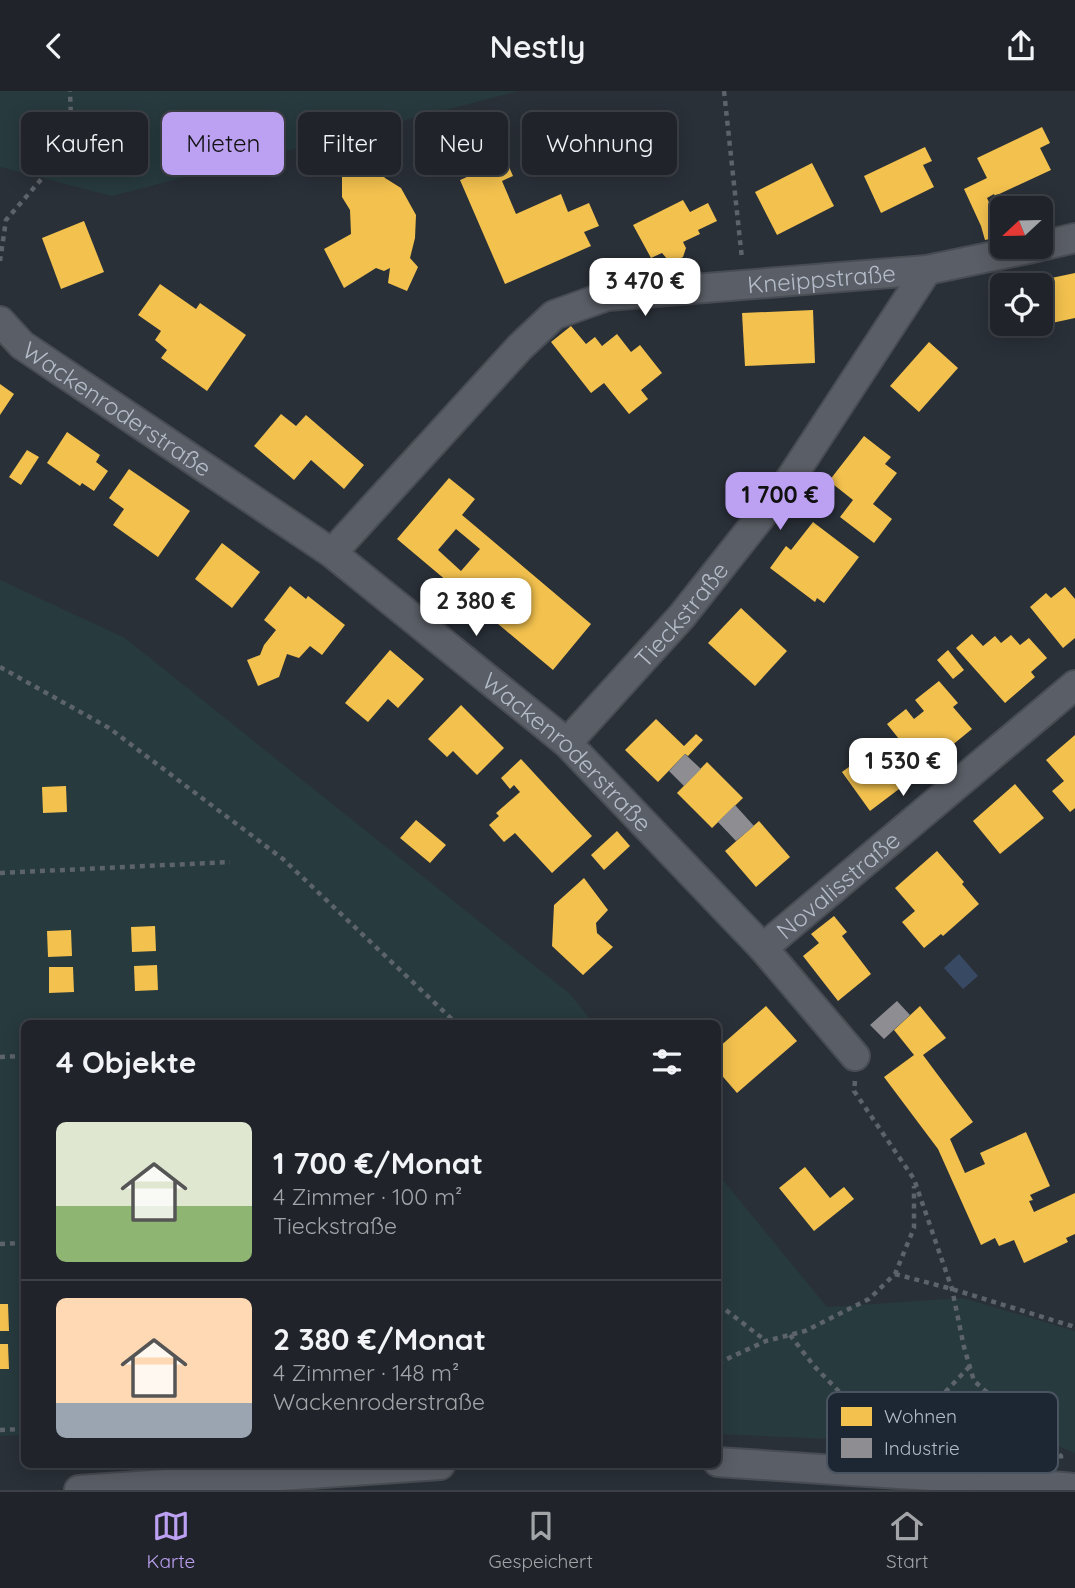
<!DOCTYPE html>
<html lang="de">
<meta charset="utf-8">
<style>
:root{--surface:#20242a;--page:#2d3036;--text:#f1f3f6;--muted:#a2a4a8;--line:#3d4147;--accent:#bca0f2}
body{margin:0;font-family:Quicksand,sans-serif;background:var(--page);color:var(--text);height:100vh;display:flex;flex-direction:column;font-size:26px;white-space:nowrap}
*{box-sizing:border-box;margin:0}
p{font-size:23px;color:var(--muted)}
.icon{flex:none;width:38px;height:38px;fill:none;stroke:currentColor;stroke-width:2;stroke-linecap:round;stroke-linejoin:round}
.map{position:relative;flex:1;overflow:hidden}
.panel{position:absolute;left:21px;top:929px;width:700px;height:448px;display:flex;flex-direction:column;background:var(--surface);border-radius:10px;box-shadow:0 4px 18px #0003,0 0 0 2px var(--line)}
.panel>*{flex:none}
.hud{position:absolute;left:21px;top:21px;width:700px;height:63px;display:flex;gap:14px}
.needle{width:46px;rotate:248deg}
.buttons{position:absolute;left:990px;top:105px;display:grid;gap:14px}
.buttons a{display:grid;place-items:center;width:63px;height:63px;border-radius:10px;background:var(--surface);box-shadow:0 4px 18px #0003,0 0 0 2px var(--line);font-size:35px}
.price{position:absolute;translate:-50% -60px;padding:0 16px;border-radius:14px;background:#fff;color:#222;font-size:23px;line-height:46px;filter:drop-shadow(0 2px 4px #0008)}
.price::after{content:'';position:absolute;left:50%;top:42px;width:21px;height:16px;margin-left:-10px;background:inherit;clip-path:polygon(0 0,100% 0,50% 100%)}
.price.on{background:var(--accent);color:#111}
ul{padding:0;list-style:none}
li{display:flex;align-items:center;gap:21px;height:175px;padding:0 35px}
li+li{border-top:2px solid var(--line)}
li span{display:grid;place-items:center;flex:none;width:196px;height:140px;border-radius:10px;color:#555}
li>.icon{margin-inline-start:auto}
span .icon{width:84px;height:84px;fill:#fffc;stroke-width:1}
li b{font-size:30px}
h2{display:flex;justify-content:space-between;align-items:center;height:84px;padding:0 35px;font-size:30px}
.pill{padding:0 24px;border-radius:10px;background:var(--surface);box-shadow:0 4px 18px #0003,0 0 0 2px var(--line);font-size:24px;line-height:63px}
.pill.on{background:var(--accent);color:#111}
header{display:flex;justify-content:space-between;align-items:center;height:91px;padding:0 35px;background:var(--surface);font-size:32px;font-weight:600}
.tabs{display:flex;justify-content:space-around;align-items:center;height:98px;border-top:2px solid var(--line);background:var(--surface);font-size:19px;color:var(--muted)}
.tabs a{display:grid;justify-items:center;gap:4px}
.tabs .on{color:var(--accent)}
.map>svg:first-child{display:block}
</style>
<header><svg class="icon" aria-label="back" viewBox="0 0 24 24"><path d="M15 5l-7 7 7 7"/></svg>Nestly<svg class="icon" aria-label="share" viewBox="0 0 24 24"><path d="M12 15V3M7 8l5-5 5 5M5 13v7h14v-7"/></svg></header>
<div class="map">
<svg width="1075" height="1399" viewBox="0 0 1075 1399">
<rect width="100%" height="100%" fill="#2a3038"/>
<g fill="#273a3e">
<polygon points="0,0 519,0 112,105 0,76"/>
<polygon points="0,489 125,547 570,903 594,933 24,933 24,1344 0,1345"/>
<polygon points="718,1083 827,1216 963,1207 1075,1240 1075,1362 972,1319 949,1353 718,1343"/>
</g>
<polygon fill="#384963" points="959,863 978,885 963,898 944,877"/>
<g fill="#f2c14e" fill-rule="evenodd">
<polygon points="1042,36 1050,52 1040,57 1051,79 995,105 994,103 987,107 996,127 998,126 1003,145 985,149 981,135 964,98 987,87 977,67"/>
<polygon points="925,56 932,70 923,74 934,96 881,122 864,85"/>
<polygon points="506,69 513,85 502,90 516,123 561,103 568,121 589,112 599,135 584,141 591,155 505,193 460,89"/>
<polygon points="372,72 385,87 401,97 416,124 415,147 410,167 418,176 407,200 388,192 390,177 384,180 376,177 344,197 324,158 351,143 350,119 342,106 342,77"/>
<polygon points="812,72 834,115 777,144 755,101"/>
<polygon points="683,109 690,121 708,112 717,130 698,139 700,143 683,151 686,157 683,166 674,171 668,169 662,162 651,167 633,134"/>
<polygon points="84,130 104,181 61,198 42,147"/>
<polygon points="1075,182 1075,227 1024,238 1023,233 1041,233 1041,194 1023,193"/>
<polygon points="160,193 196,218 200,212 246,244 207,300 161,267 167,259 155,249 161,240 138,224"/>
<polygon points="813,219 815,272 745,275 742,222"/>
<polygon points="571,235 586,253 595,246 602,255 617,243 631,261 640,254 662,282 641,299 648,308 629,323 604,292 591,302 551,251"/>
<polygon points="929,251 958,277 919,321 890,295"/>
<polygon points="0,293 14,303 0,324"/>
<polygon points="281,323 296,335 306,324 364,374 344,398 311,369 294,389 254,355"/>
<polygon points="67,341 100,364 96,371 108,380 94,400 82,392 80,395 47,372"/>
<polygon points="864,345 891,366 885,373 897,382 873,413 892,428 874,452 840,426 853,409 829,390"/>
<polygon points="27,359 39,366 21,394 9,386"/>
<polygon points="129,378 190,420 158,466 113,434 124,418 109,407"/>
<path d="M449,387L475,408L462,424L591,533L553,579L397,448ZM456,438L480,458L461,480L438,459Z"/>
<polygon points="813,431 859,466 824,512 817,507 815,511 770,477 786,455 791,459"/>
<polygon points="222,452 260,481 232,517 195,488"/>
<polygon points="290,495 306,508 308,505 345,534 322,564 310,555 299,567 287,563 279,586 258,595 247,569 260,564 264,554 276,539 264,529"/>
<polygon points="1065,496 1075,508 1075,547 1063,557 1030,516 1046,502 1051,507"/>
<polygon points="741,517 787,560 755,595 708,552"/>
<polygon points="972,543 983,555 995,545 1001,552 1011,544 1020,554 1029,547 1047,567 1031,581 1035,586 1005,612 956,557"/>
<polygon points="390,559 424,588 398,617 388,608 368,631 345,612"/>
<polygon points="948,559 964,579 953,588 937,569"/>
<polygon points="939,590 958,612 953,616 972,638 940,664 928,649 911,663 887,633 906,618 914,628 924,620 915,609"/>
<polygon points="461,614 504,657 477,684 453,660 447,666 428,648"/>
<polygon points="656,628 684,655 696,643 703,649 688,665 685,663 658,691 625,659"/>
<polygon points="1075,644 1075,717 1070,721 1052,700 1064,690 1046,669"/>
<polygon points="875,657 903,695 870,720 842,681"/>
<polygon points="521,668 592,745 552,782 515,742 504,751 489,734 499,725 496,722 520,701 514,694 510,698 501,687"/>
<polygon points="707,671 743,707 712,737 677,702"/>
<polygon points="1015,693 1044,727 1000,763 973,730"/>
<polygon points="66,695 67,721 43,722 42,696"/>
<polygon points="416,729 446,754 430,772 400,747"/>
<polygon points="759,730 790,766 756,796 725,760"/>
<polygon points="617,740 630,755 604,779 591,764"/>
<polygon points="937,760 964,791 962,793 979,813 943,845 941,843 924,857 902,831 915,820 895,797"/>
<polygon points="584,787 608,819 596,832 597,842 613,856 583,884 552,855 554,814"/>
<polygon points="834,825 847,841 842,845 871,883 838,910 803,865 819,852 811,843"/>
<polygon points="155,835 156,860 132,861 131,836"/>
<polygon points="71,839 72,865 48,866 47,840"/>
<polygon points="157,874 158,899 135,900 134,875"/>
<polygon points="49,876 73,876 74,901 49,902"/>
<polygon points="766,915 797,950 737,1002 718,980 718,957"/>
<polygon points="920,915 946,947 923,964 973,1031 950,1048 965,1082 985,1073 980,1062 1026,1041 1050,1095 1030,1104 1033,1109 1029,1110 1034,1121 1075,1102 1075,1143 1066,1147 1068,1151 1024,1172 1014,1149 999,1155 995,1147 981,1154 938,1058 884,986 914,964 894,939"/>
<polygon points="805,1076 830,1107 844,1096 854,1108 814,1140 779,1097"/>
<polygon points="0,1213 8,1213 9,1240 0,1240"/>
<polygon points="0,1253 8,1253 9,1278 0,1278"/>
</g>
<g fill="#8d8d92">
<polygon points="685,663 701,678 684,695 669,680"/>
<polygon points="735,714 754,735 736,750 718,731"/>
<polygon points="897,910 910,924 884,948 870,934"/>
</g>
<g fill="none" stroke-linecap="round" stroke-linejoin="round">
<defs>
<g id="minor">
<polyline points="1041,155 1075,147"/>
<path id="s1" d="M0,230L22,254L332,462L567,652L763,857L855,965"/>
<path id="s2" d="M332,462L520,256L554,224L607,205L927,179L1037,156"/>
<path id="s3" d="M567,652L682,525L789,390L927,179"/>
<path id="s4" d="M763,857L1075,594"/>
<polyline points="718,1371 851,1380"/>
<polyline points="963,1387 1075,1397"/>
<polyline points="79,1399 440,1374"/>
</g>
</defs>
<use href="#minor" stroke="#484c53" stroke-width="32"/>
<g stroke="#5d636a" stroke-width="4.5" stroke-dasharray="5 5" stroke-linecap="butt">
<polyline points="724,0 742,168"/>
<polyline points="0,170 6,129 45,84 71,28 70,0"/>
<polyline points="0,576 109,637 283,768 457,933"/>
<polyline points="0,782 230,771"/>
<polyline points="0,966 24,965"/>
<polyline points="855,990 854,1000 914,1088 952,1198 964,1256 974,1290 1061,1365 1061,1369"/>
<polyline points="0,1153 24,1152"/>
<polyline points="895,1183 952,1198 1075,1236"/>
<polyline points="718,1213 766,1250"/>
<polyline points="790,1244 814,1275 869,1331 882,1355"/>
<polyline points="718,1272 766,1250 805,1240 869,1208 895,1183 914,1137 914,1095"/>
<polyline points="0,1339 24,1338"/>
<polyline points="886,1354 912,1336 970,1275"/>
</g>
<use href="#minor" stroke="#5a5e66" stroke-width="28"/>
<defs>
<polyline id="minor-bridge" points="851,1380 963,1387"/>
</defs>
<use href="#minor-bridge" stroke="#484c53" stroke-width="32" stroke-linecap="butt"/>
<use href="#minor-bridge" stroke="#5a5e66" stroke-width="28"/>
</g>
<g text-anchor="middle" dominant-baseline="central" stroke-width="7" stroke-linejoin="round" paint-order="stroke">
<g font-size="24" fill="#b4bcc9" stroke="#1d2633">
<text stroke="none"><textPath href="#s2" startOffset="597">Kneippstraße</textPath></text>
<text stroke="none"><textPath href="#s1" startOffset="147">Wackenroderstraße</textPath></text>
<text stroke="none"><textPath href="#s3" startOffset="172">Tieckstraße</textPath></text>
<text stroke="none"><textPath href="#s1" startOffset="714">Wackenroderstraße</textPath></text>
<text stroke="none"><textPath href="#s4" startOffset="98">Novalisstraße</textPath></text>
</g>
</g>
<rect x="827" y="1301" width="231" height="81" rx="10" fill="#1d2633" stroke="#4a5360" stroke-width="2"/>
<rect x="841" y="1316" width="31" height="19" fill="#f2c14e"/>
<rect x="841" y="1347" width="31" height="20" fill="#8d8d92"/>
<g font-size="19" fill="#b4bcc9">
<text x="884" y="1332">Wohnen</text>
<text x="884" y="1364">Industrie</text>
</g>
</svg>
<div class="buttons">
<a><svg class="needle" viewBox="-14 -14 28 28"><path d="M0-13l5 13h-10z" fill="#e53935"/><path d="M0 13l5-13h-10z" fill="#a2a4a8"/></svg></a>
<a><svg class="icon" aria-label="locate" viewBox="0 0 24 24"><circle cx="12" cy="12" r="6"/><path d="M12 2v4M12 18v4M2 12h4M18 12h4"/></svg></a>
</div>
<b class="price" style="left:645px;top:227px">3 470 €</b>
<b class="price on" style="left:780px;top:441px">1 700 €</b>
<b class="price" style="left:476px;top:547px">2 380 €</b>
<b class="price" style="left:903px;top:707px">1 530 €</b>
<div class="hud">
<a class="pill">Kaufen</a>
<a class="pill on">Mieten</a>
<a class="pill">Filter</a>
<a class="pill">Neu</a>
<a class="pill">Wohnung</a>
</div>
<section class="panel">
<h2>4 Objekte<svg class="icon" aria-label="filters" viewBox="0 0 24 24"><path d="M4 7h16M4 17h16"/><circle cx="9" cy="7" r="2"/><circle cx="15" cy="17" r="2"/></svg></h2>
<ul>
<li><span style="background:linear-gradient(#dfe7d0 60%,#8fb573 0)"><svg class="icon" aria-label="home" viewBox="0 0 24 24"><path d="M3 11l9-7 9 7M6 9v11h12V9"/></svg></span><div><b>1 700 €/Monat</b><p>4 Zimmer · 100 m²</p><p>Tieckstraße</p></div></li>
<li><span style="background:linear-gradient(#ffd9b3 75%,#9aa5b1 0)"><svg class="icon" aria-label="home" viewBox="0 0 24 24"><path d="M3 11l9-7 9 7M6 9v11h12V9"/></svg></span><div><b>2 380 €/Monat</b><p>4 Zimmer · 148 m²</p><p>Wackenroderstraße</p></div></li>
</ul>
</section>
</div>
<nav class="tabs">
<a class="on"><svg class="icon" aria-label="map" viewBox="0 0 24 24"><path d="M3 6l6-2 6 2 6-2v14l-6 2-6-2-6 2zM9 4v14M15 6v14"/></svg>Karte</a>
<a><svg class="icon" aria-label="saved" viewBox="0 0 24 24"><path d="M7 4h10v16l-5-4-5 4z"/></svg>Gespeichert</a>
<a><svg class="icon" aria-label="home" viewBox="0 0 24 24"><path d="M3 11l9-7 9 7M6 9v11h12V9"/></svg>Start</a>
</nav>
